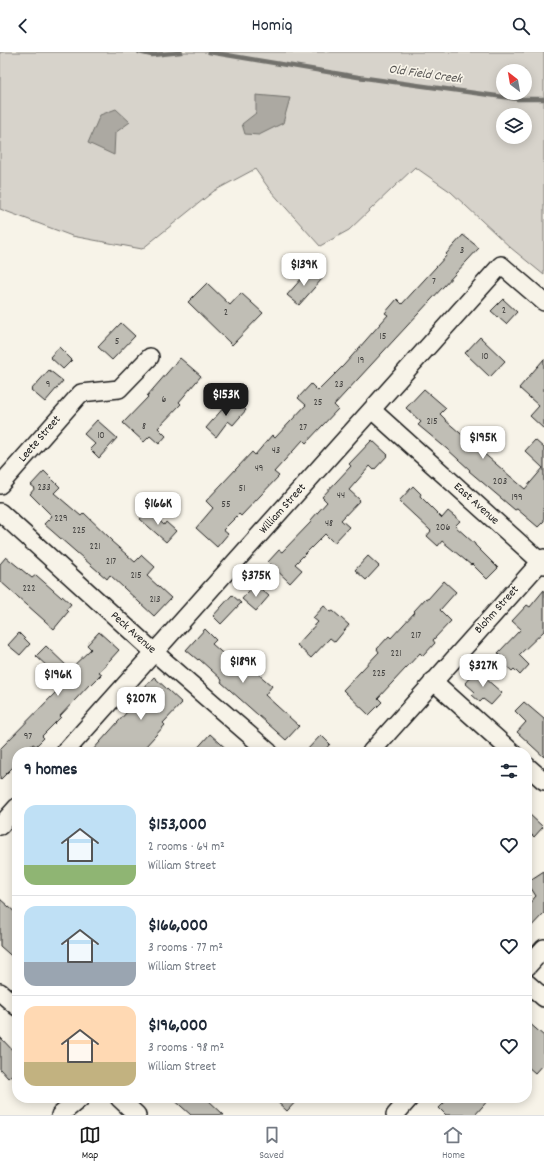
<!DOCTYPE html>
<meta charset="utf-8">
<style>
:root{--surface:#fff;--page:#f6f6f7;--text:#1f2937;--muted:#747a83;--line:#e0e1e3;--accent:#1c1c1c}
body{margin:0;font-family:Dekko,sans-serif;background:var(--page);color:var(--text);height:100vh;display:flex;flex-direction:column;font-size:15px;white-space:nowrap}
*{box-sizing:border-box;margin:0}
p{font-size:13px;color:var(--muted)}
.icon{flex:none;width:22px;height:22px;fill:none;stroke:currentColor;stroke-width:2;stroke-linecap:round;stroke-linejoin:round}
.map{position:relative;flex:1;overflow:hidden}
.panel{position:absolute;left:12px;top:695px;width:520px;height:356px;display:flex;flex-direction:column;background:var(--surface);border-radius:16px;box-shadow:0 2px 10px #0003}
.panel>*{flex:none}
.needle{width:26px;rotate:329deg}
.fabs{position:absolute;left:496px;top:12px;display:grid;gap:8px}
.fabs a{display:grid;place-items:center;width:36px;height:36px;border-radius:50%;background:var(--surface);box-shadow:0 2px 10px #0003;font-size:20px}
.price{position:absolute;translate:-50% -34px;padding:0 9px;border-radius:8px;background:#fff;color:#222;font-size:13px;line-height:26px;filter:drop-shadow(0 1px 2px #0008)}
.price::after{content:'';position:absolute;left:50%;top:24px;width:12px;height:9px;margin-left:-6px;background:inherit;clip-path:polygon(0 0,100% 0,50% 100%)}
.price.selected{background:var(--accent);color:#fff}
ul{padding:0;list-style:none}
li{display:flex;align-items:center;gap:12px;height:100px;padding:0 12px}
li+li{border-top:1px solid var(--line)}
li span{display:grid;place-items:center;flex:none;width:112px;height:80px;border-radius:12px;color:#555}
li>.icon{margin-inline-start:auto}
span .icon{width:48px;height:48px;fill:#fffc;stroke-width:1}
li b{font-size:17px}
h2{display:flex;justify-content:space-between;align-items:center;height:48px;padding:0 12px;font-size:17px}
header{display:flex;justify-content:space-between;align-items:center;height:52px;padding:0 12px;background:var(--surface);font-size:18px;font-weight:600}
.dock{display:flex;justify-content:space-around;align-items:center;height:56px;border-top:1px solid var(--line);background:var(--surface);font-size:11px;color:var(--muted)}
.dock a{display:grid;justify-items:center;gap:2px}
.dock .selected{color:var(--accent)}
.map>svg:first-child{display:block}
</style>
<header><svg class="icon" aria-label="back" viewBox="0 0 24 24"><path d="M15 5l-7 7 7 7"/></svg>Homiq<svg class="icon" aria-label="search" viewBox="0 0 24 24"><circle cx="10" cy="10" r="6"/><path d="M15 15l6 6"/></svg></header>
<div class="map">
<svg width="544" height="1063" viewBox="0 0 544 1063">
<rect width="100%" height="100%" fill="#f7f3e8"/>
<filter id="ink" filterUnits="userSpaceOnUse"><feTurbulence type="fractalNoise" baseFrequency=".025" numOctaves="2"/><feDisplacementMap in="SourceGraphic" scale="8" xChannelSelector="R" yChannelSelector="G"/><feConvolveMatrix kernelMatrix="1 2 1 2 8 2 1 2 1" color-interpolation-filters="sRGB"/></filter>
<g filter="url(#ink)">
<path fill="#d7d3cb" stroke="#7a7874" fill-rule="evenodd" d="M0,0H544V223L511,196L451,140L415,115L349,178L320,194L270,138L255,117L214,139L142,197L72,184L0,157ZM503,19H525V41H503ZM503,63H525V85H503Z"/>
<g fill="#aca9a2" stroke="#72716c">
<polygon points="256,43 290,46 283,71 259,83 245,82 242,72 256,61"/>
<polygon points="116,57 130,70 115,81 114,103 88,91 100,63"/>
</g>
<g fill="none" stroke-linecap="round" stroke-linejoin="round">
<g stroke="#72716c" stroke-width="4.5">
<polyline points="139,0 152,3 181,0"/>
<polyline points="209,0 358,25 518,47 544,47"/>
</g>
</g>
<g fill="#c0beb5" stroke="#1c1c1c">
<polygon points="463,183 479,196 334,353 338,357 306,391 303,388 274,420 279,424 241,464 239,462 223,478 228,482 217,495 196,476 213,456 206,449 252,400 255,403 272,383 275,386 306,353 298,346 311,332 318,339 344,313 388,263 385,261 397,247 402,252 447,203 446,202"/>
<polygon points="310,217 322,227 299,253 287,243"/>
<polygon points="207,231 230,253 241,241 263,261 232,293 188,250"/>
<polygon points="503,247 517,260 506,272 491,259"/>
<polygon points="121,271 135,284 112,308 98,295"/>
<polygon points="480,285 505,309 490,325 465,301"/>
<polygon points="59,295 72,308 63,317 50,305"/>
<polygon points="180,306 201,324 179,350 181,352 158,376 166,384 159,392 150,384 144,390 123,371 148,345 147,344"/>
<polygon points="544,307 544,377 530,364 539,354 519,336"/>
<polygon points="49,318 63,329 45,350 31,338"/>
<polygon points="424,337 446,356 440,362 445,367 445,368 525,437 543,416 525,399 535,388 544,396 544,469 538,475 517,457 515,458 469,419 470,418 447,397 418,373 421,370 406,356"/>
<polygon points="232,346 246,358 233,373 228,369 216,385 206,376"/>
<polygon points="97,368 117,386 99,406 90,397 95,392 84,382"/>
<polygon points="372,388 388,403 374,418 370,414 349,438 360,448 341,468 349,475 334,491 325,482 295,512 302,518 290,531 268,510 279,498 282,500 311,470 310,469 327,450 322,445 351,414 349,412"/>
<polygon points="44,419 60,435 54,441 81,464 84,461 112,488 111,489 135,510 142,503 155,515 147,524 171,546 154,564 110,523 107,527 44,472 52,464 30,442 35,436 31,433"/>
<polygon points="413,434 421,442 420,444 442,466 448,459 460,469 455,474 475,492 475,493 498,516 487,527 472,512 471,513 442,489 438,494 427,484 431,479 399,449"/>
<polygon points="148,458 164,473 166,470 176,479 166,490 140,467"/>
<polygon points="368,504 379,514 366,528 355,518"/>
<polygon points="6,505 32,526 36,523 61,545 62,544 71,552 66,558 68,560 54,577 0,529 0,512"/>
<polygon points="444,529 456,540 440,558 451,569 433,588 435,591 423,604 420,601 378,646 382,650 369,663 343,638 379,600 377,597 389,584 391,586 415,560 414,559 426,546 428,547"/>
<polygon points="255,532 269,544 256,559 242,547"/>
<polygon points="544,538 544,579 519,603 529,613 520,623 514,617 512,619 503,611 506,609 498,601 521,577 512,569 527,553 530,555"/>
<polygon points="232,543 241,551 221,572 213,564"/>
<polygon points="324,554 331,560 333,559 349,573 335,590 330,586 311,606 297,593 318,570 313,566"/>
<polygon points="205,577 216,588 212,592 236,613 241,607 272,634 265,643 299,674 286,688 221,630 222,628 199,607 198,608 186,598"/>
<polygon points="99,580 119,598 99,620 102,622 91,633 90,632 60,664 61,665 42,684 44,686 36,694 33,692 25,700 17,700 17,711 0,728 0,697 58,638 54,634 61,627 36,604 46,594 70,617 91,597 87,593"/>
<polygon points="19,581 30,592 20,603 8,593"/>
<polygon points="476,618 502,641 491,653 483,647 480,650 472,643 475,640 465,631"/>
<polygon points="154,625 182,651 163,671 165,673 145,695 147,700 91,700 145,640 142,638"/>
<polygon points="524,650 544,667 544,705 517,680 526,670 515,659"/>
<polygon points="210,682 230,700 194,700"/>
<polygon points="321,683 330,692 323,700 305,700"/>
<polygon points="527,760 543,775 534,785 527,778"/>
<polygon points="544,819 544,861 527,879 527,854 536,844 527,830"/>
<polygon points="0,847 17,862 17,909 0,894"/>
<polygon points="527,969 544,984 544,1011 535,1021 527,1014"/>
<polygon points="0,985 17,1003 17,1018 8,1026 0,1017"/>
<polygon points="172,1046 206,1046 224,1063 191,1063"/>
<polygon points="273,1046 299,1046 287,1059"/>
<polygon points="449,1046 490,1046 475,1063 446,1063 439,1056"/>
</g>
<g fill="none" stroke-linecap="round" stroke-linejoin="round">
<defs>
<g id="minor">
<polyline points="372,358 544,513"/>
<polyline points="0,433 81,341 119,337 150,305"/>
<polyline points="0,460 154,600 269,700"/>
<polyline points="433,629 512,700"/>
<polyline points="65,700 501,213 544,250"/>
<polyline points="371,700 544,506"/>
<polyline points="527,714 544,729"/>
<polyline points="0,774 17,755"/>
<polyline points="527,915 544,896"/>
<polyline points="527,931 544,946"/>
<polyline points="0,940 17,955"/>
<polyline points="119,1046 137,1063"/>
<polyline points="60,1063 81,1046"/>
<polyline points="395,1063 410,1046"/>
</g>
</defs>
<use href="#minor" stroke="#1c1c1c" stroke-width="20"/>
<use href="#minor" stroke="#f7f3e8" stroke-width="17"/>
</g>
</g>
<g text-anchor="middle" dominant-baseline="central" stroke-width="3.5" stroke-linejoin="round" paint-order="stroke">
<g font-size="10" fill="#454442">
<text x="462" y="199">3</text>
<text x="434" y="230">7</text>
<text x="504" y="259">2</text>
<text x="226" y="261">2</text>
<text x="383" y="285">15</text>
<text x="117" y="290">5</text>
<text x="485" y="305">10</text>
<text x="361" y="309">19</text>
<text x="48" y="333">9</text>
<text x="339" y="333">23</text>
<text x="164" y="348">6</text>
<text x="318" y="351">25</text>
<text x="432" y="370">215</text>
<text x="144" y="375">8</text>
<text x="303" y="376">27</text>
<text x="101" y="384">10</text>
<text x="276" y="399">43</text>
<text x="259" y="417">49</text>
<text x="500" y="430">203</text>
<text x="44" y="436">233</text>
<text x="242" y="437">51</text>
<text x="341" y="444">44</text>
<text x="517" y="446">199</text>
<text x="226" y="453">55</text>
<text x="61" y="467">229</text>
<text x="329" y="472">48</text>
<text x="443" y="476">206</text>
<text x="79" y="479">225</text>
<text x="95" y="495">221</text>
<text x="111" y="510">217</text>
<text x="136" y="524">215</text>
<text x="29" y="537">222</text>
<text x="155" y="548">213</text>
<text x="416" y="584">217</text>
<text x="396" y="602">221</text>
<text x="379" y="622">225</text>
<text x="28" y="685">97</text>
</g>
<g font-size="12" fill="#1c1c1c" stroke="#f7f3e8">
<text transform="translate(40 387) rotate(-49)">Leete Street</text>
<text transform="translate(476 452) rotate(42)">East Avenue</text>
<text transform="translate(283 457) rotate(-48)">William Street</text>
<text transform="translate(497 558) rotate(-48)">Blohm Street</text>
<text transform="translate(133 581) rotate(42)">Peck Avenue</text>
</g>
<g font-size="13" font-style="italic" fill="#565452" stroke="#f7f3e8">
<text transform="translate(425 23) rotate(8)">Old Field Creek</text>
</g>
</g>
</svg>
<div class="fabs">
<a><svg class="needle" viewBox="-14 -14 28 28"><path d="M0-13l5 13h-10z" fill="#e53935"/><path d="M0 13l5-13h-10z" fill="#747a83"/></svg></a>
<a><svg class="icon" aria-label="layers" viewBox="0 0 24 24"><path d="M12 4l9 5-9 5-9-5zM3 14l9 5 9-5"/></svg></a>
</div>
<b class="price" style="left:304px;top:235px">$139K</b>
<b class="price selected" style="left:226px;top:365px">$153K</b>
<b class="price" style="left:483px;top:408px">$195K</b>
<b class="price" style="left:158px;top:474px">$166K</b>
<b class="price" style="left:256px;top:546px">$375K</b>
<b class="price" style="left:243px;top:632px">$189K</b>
<b class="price" style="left:483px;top:636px">$327K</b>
<b class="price" style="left:58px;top:645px">$196K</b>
<b class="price" style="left:141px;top:669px">$207K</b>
<section class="panel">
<h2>9 homes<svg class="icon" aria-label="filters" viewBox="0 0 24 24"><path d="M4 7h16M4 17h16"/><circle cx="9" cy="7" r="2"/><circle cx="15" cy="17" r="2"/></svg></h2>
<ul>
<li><span style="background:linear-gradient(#bfe0f5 75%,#8fb573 0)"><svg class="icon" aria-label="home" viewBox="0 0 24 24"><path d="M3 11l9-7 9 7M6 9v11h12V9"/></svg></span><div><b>$153,000</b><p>2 rooms · 64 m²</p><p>William Street</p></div><svg class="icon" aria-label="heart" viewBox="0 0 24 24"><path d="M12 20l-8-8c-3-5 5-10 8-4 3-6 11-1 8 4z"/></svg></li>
<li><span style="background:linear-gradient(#bfe0f5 70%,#9aa5b1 0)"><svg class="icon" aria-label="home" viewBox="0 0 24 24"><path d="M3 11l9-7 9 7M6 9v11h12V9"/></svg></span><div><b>$166,000</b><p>3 rooms · 77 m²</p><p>William Street</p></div><svg class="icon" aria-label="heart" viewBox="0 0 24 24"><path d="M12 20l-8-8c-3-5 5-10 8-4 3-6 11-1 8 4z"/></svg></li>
<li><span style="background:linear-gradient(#ffd9b3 70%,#c2b280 0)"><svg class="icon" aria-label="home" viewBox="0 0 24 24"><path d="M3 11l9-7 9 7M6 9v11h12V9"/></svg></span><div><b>$196,000</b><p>3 rooms · 98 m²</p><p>William Street</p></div><svg class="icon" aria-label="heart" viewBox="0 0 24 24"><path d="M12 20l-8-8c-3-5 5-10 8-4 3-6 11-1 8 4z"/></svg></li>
</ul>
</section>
</div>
<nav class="dock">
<a class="selected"><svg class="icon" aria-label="map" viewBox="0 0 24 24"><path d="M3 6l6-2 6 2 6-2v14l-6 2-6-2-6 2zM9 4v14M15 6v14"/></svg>Map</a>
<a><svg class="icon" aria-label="saved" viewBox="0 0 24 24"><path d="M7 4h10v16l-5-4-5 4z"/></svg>Saved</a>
<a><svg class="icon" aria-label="home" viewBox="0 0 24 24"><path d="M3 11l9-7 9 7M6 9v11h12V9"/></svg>Home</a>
</nav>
